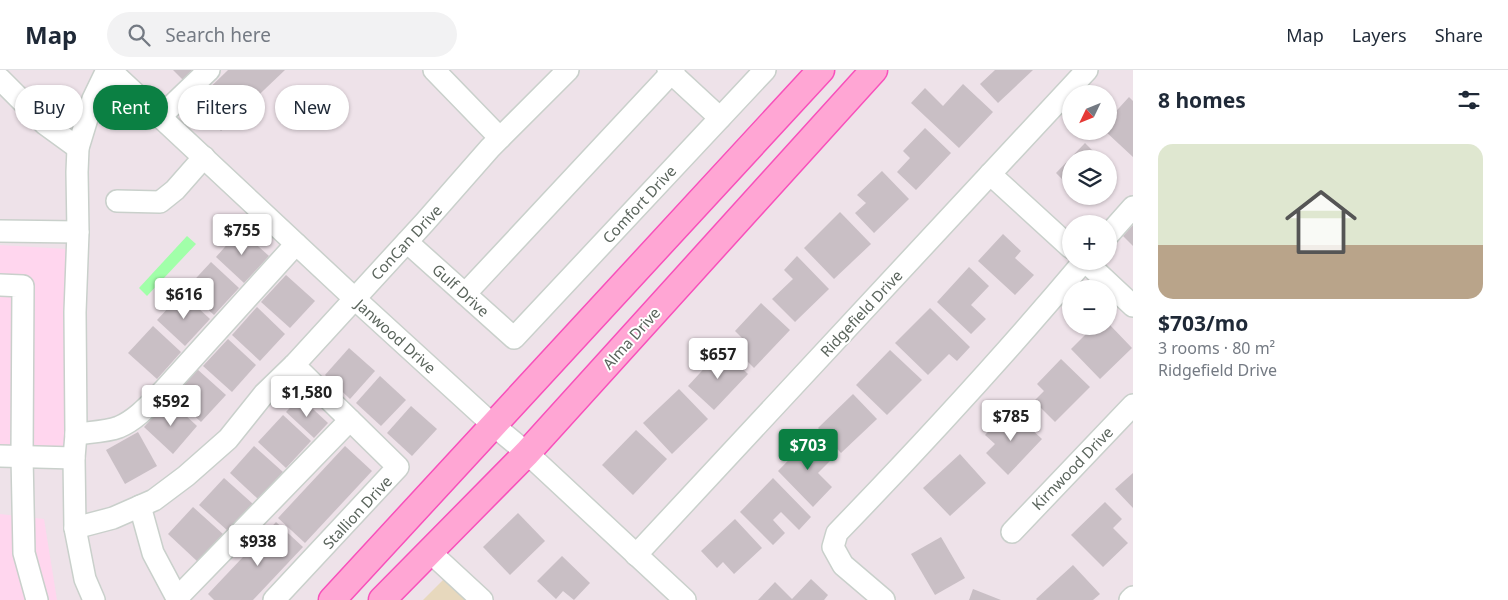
<!DOCTYPE html>
<meta charset="utf-8">
<style>
:root{--surface:#fff;--page:#f2f2f3;--text:#1f2937;--muted:#747a83;--line:#e0e1e3;--accent:#0b8043}
body{margin:0;font-family:"Noto Sans",sans-serif;background:var(--page);color:var(--text);height:100vh;display:flex;flex-direction:column;font-size:19px;white-space:nowrap}
*{box-sizing:border-box;margin:0}
p{font-size:16px;color:var(--muted)}
.icon{flex:none;width:28px;height:28px;fill:none;stroke:currentColor;stroke-width:2;stroke-linecap:round;stroke-linejoin:round}
.map{position:relative;flex:1;overflow:hidden}
.side{display:flex;flex-direction:column;background:var(--surface);width:375px}
.side>*{flex:none}
.top-card{position:absolute;left:15px;top:15px;width:475px;height:45px;display:flex;gap:10px}
.needle{width:32px;rotate:227deg}
.fabs{position:absolute;left:1062px;top:15px;display:grid;gap:10px}
.fabs a{display:grid;place-items:center;width:55px;height:55px;border-radius:50%;background:var(--surface);box-shadow:0 1px 4px #0004;font-size:25px}
.price{position:absolute;translate:-50% -42px;padding:0 11px;border-radius:5px;background:#fff;color:#222;font-size:16px;line-height:32px;filter:drop-shadow(0 1px 2px #0008)}
.price::after{content:'';position:absolute;left:50%;top:30px;width:15px;height:11px;margin-left:-8px;background:inherit;clip-path:polygon(0 0,100% 0,50% 100%)}
.price.on{background:var(--accent);color:#fff}
ul{padding:0;list-style:none}
li{display:grid;align-content:center;gap:10px;height:265px;padding:0 25px}
li span{display:grid;place-items:center;height:155px;border-radius:15px;color:#555}
li>.icon{margin-inline-start:auto}
span .icon{width:90px;height:90px;fill:#fffc;stroke-width:1}
li b{font-size:21px}
h2{display:flex;justify-content:space-between;align-items:center;height:60px;padding:0 25px;font-size:21px}
.tag{padding:0 18px;border-radius:22px;background:var(--surface);box-shadow:0 1px 4px #0004;font-size:18px;line-height:45px}
.tag.on{background:var(--accent);color:#fff}
header{display:flex;align-items:center;gap:30px;box-sizing:border-box;height:70px;padding:0 25px;background:var(--surface);border-bottom:1px solid var(--line)}
header strong{font-size:24px}
nav{display:flex;gap:28px;margin-inline-start:auto;font-size:18px}
.search{width:350px;height:45px;background:var(--page);display:flex;align-items:center;gap:12px;box-sizing:border-box;padding:0 18px;border-radius:28px;color:var(--muted);font-size:19px}
main{display:flex;flex:1;min-height:0}
.map>svg:first-child{display:block}
</style>
<header>
<strong>Map</strong>
<div class="search"><svg class="icon" aria-label="search" viewBox="0 0 24 24"><circle cx="10" cy="10" r="6"/><path d="M15 15l6 6"/></svg>Search here</div>
<nav><a>Map</a><a>Layers</a><a>Share</a></nav>
</header>
<main>
<div class="map">
<svg width="1133" height="530" viewBox="0 0 1133 530">
<rect width="100%" height="100%" fill="#eee2e9"/>
<g fill="#ffd6ee">
<polygon points="0,175 67,179 65,381 0,388"/>
<polygon points="0,444 44,449 57,530 0,530"/>
</g>
<polygon fill="#e7d8bd" points="451,502 480,530 423,530"/>
<polygon fill="#a1ffa9" points="187,166 196,174 147,226 139,218"/>
<g fill="#c9bfc5">
<polygon points="173,0 192,0 183,10"/>
<polygon points="228,0 285,0 221,61 194,33"/>
<polygon points="995,0 1033,0 998,33 980,14"/>
<polygon points="963,14 993,42 959,78 911,33 925,18 943,36"/>
<polygon points="1129,27 1133,31 1133,87 1105,61 1109,61 1109,49"/>
<polygon points="925,58 951,83 916,120 897,102 910,88 903,81"/>
<polygon points="1085,73 1097,85 1094,89 1071,89 1071,118 1056,103"/>
<polygon points="882,101 909,129 874,163 855,143 866,133 857,125"/>
<polygon points="1080,126 1094,126 1087,133"/>
<polygon points="840,142 871,174 834,209 804,178"/>
<polygon points="1133,155 1133,176 1123,166"/>
<polygon points="240,160 269,186 244,213 216,187"/>
<polygon points="1003,164 1021,181 1015,188 1034,205 1015,225 978,191"/>
<polygon points="797,186 829,219 795,252 772,229 793,209 784,200"/>
<polygon points="211,192 239,218 214,245 186,219"/>
<polygon points="969,197 989,216 971,235 986,249 971,264 937,232"/>
<polygon points="286,205 315,231 290,258 261,232"/>
<polygon points="182,223 210,249 185,276 157,250"/>
<polygon points="761,233 790,260 754,298 734,278 743,269 735,261"/>
<polygon points="257,237 285,264 260,291 232,265"/>
<polygon points="930,238 970,277 957,291 949,284 928,305 895,273"/>
<polygon points="1109,254 1132,278 1100,309 1071,279 1094,256 1109,256"/>
<polygon points="153,256 181,282 157,309 128,283"/>
<polygon points="228,269 256,295 232,322 203,296"/>
<polygon points="349,278 375,301 350,329 325,305"/>
<polygon points="722,279 748,304 714,340 688,316"/>
<polygon points="890,280 922,310 887,345 856,315"/>
<polygon points="1061,289 1090,317 1055,352 1034,331 1044,321 1037,314"/>
<polygon points="197,299 226,325 201,352 173,326"/>
<polygon points="380,306 406,330 381,356 356,333"/>
<polygon points="679,319 708,349 672,384 643,353"/>
<polygon points="853,324 877,349 841,383 818,358"/>
<polygon points="300,327 328,353 314,368 286,342"/>
<polygon points="169,330 197,356 173,384 144,357"/>
<polygon points="411,336 437,359 412,386 387,363"/>
<polygon points="1010,339 1042,369 1008,405 986,383 995,374 985,365"/>
<polygon points="283,345 311,371 286,398 258,372"/>
<polygon points="636,360 667,389 633,425 602,395"/>
<polygon points="138,362 157,396 125,414 106,380"/>
<polygon points="812,366 834,387 818,403 832,417 813,437 778,401"/>
<polygon points="254,376 283,402 258,429 230,403"/>
<polygon points="345,376 372,401 305,473 278,448"/>
<polygon points="960,384 986,413 950,446 923,418"/>
<polygon points="1133,403 1133,438 1115,419"/>
<polygon points="224,408 253,434 228,461 199,435"/>
<polygon points="773,408 811,447 799,460 781,442 773,450 785,463 773,475 740,442"/>
<polygon points="1105,432 1122,449 1113,458 1128,473 1103,497 1071,465"/>
<polygon points="193,437 223,464 198,492 168,464"/>
<polygon points="518,443 545,471 510,505 483,477"/>
<polygon points="735,449 762,478 734,504 723,492 717,498 701,481"/>
<polygon points="276,452 303,477 253,530 214,530 208,524"/>
<polygon points="941,467 965,508 935,525 911,484"/>
<polygon points="562,486 590,513 574,530 563,521 556,529 537,511"/>
<polygon points="1073,495 1100,524 1093,530 1037,530 1036,529"/>
<polygon points="811,509 828,525 824,530 758,530 775,512 792,529"/>
<polygon points="973,519 1001,530 969,530"/>
</g>
<g fill="none" stroke-linecap="round" stroke-linejoin="round">
<defs>
<g id="minor">
<polyline points="110,0 354,228 493,355 527,383 685,530"/>
<polyline points="434,0 500,68"/>
<polyline points="668,0 720,48"/>
<polyline points="0,9 45,54 78,78"/>
<polyline points="160,47 209,0"/>
<polyline points="990,104 1071,178"/>
<polyline points="117,131 160,132 175,120 204,87"/>
<polyline points="0,161 78,162"/>
<polyline points="1109,164 1133,137"/>
<polyline points="407,172 514,268 765,0"/>
<polyline points="1085,191 1133,236"/>
<polyline points="0,215 23,216 22,386 24,483 37,530"/>
<polyline points="465,224 674,0"/>
<path d="M76,364C90,362 106,362 119,357C136,350 150,334 163,321L296,174"/>
<polyline points="0,386 74,388"/>
<polyline points="140,436 153,483 178,530"/>
<polyline points="75,458 113,448 154,430 186,406 228,369 264,324 294,295 425,152 490,78 568,0"/>
<polyline points="1012,462 1133,335"/>
<polyline points="430,482 482,530"/>
<polyline points="636,485 1087,0"/>
<polyline points="177,528 350,350"/>
<polyline points="94,530 85,509 75,458 74,388 76,364 75,242 78,162 77,102 78,78 93,29 107,0"/>
<polyline points="274,530 398,397 294,295"/>
<path d="M884,530L843,495L833,477L837,463C922,375 1005,285 1084,191"/>
<polyline points="1130,530 1133,527"/>
</g>
<g id="major">
<polyline points="332,530 821,0"/>
<polyline points="382,530 527,383 874,0"/>
</g>
</defs>
<use href="#minor" stroke="#c9d0cb" stroke-width="24"/>
<use href="#major" stroke="#f850bb" stroke-width="29"/>
<use href="#minor" stroke="#fff" stroke-width="21"/>
<use href="#major" stroke="#ffa6d4" stroke-width="26"/>
</g>
<g text-anchor="middle" dominant-baseline="central" stroke-width="4" stroke-linejoin="round" paint-order="stroke">
<g font-size="15" fill="#5a645c" stroke="#fff">
<text transform="translate(639 134) rotate(-47)">Comfort Drive</text>
<text transform="translate(406 172) rotate(-47)">ConCan Drive</text>
<text transform="translate(461 220) rotate(42)">Gulf Drive</text>
<text transform="translate(861 243) rotate(-47)">Ridgefield Drive</text>
<text transform="translate(396 266) rotate(42)">Janwood Drive</text>
<text transform="translate(631 268) rotate(-48)">Alma Drive</text>
<text transform="translate(1072 398) rotate(-46)">Kirnwood Drive</text>
<text transform="translate(357 442) rotate(-47)">Stallion Drive</text>
</g>
</g>
</svg>
<div class="fabs">
<a><svg class="needle" viewBox="-14 -14 28 28"><path d="M0-13l5 13h-10z" fill="#e53935"/><path d="M0 13l5-13h-10z" fill="#747a83"/></svg></a>
<a><svg class="icon" aria-label="layers" viewBox="0 0 24 24"><path d="M12 4l9 5-9 5-9-5zM3 14l9 5 9-5"/></svg></a>
<a>+</a>
<a>−</a>
</div>
<b class="price" style="left:242px;top:186px">$755</b>
<b class="price" style="left:184px;top:250px">$616</b>
<b class="price" style="left:718px;top:310px">$657</b>
<b class="price" style="left:307px;top:348px">$1,580</b>
<b class="price" style="left:171px;top:357px">$592</b>
<b class="price" style="left:1011px;top:372px">$785</b>
<b class="price on" style="left:808px;top:401px">$703</b>
<b class="price" style="left:258px;top:497px">$938</b>
<div class="top-card">
<a class="tag">Buy</a>
<a class="tag on">Rent</a>
<a class="tag">Filters</a>
<a class="tag">New</a>
</div>
</div>
<section class="side">
<h2>8 homes<svg class="icon" aria-label="filters" viewBox="0 0 24 24"><path d="M4 7h16M4 17h16"/><circle cx="9" cy="7" r="2"/><circle cx="15" cy="17" r="2"/></svg></h2>
<ul>
<li><span style="background:linear-gradient(#dfe7d0 65%,#b9a48a 0)"><svg class="icon" aria-label="home" viewBox="0 0 24 24"><path d="M3 11l9-7 9 7M6 9v11h12V9"/></svg></span><div><b>$703/mo</b><p>3 rooms · 80 m²</p><p>Ridgefield Drive</p></div></li>
</ul>
</section>
</main>
